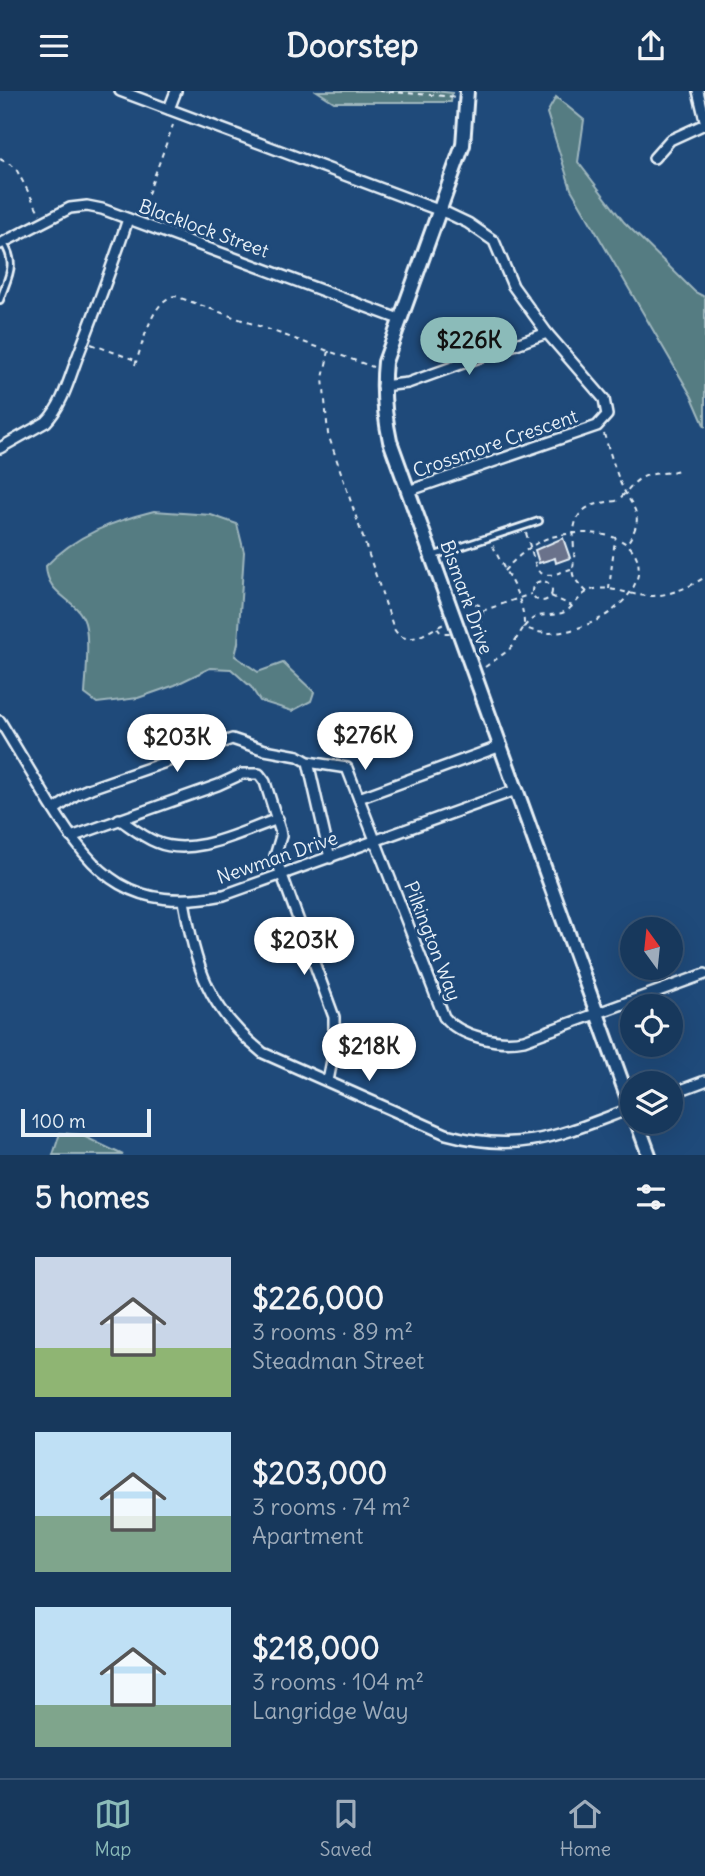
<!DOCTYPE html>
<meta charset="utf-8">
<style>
:root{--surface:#17385c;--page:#244365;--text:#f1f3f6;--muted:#9eacbb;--line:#365272;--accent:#8bbbb9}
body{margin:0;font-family:Delius,sans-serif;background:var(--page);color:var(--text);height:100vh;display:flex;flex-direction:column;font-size:26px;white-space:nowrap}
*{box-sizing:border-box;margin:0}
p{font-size:23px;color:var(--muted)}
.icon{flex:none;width:38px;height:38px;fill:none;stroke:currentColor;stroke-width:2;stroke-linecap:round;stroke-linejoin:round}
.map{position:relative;height:1064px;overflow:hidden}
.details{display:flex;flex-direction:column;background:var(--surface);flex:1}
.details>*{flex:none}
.needle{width:46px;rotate:345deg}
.tools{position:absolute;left:620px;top:826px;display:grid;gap:14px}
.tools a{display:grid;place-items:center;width:63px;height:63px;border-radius:50%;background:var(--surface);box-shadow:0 7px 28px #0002,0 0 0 2px var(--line);font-size:35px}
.scale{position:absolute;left:21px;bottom:18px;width:130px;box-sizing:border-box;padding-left:7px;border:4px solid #e8f1f8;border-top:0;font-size:19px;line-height:24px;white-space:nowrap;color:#e8f1f8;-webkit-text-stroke:5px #1f4a7a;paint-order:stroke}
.price{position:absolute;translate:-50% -60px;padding:0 16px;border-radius:24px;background:#fff;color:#222;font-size:23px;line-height:46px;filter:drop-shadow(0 2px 4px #0008)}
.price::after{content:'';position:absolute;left:50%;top:42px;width:21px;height:16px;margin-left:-10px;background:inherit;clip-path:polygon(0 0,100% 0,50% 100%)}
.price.selected{background:var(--accent);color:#111}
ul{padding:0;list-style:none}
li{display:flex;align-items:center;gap:21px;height:175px;padding:0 35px}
li span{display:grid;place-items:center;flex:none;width:196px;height:140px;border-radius:0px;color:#555}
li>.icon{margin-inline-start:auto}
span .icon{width:84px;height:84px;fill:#fffc;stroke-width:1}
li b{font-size:30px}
h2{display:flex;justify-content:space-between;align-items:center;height:84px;padding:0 35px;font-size:30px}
header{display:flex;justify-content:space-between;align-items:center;height:91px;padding:0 35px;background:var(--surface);font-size:32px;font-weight:800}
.dock{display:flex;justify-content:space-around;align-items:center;height:98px;border-top:2px solid var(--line);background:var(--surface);font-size:19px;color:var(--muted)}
.dock a{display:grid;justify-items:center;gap:4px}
.dock .selected{color:var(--accent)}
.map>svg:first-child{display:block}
</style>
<header><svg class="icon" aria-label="menu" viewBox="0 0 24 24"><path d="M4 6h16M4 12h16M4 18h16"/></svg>Doorstep<svg class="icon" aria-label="share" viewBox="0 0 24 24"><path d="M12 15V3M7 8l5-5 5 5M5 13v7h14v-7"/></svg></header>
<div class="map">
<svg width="705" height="1064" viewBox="0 0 705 1064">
<rect width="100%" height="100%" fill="#1f4a7a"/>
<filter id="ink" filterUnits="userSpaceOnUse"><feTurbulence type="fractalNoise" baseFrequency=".0143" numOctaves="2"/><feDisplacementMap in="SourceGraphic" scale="14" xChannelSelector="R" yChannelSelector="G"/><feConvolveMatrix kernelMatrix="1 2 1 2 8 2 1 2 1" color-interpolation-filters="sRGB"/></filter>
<g filter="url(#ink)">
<g fill="#547b82" stroke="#9eb6bd" stroke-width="2">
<polygon points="317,0 435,0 452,2 451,11 334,11"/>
<polygon points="556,6 584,29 578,71 624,131 695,201 705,206 705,336 692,306 571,98 547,22"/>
<path d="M154,420L211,424L237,433L244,461L238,552L235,565L258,581L283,572L314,601L311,610L292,620L260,610L251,596L231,578L210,577L175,594L138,607L97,612L85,603C86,585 90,549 85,532C77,506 47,506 46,475C75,444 114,430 154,420Z"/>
<polygon points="60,1042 81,1044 123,1064 53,1064"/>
</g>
<polygon fill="#6a728b" stroke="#e8f1f8" stroke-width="2" points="563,447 570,467 556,472 555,467 539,472 535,459"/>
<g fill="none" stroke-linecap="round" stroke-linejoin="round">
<defs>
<g id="lane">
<path d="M0,209C8,185 18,174 3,151"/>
<polyline points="433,465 539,430"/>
</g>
<g id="street">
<polyline points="120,0 449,123 468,132 494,150 513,195 547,242 604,308 607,324 597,335 408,400"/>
<polyline points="698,0 705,29"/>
<polyline points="169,18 176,0"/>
<polyline points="654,67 670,49 705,33"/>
<polyline points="0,153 70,117 87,115 102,118 399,228"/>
<polyline points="382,295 408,292 547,242"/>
<path d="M0,357L46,331C63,314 70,285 79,262C96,218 113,174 128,128"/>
<path d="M0,630C17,658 33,685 50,713C96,788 132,821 224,804L516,699"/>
<polyline points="308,671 330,767"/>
<polyline points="359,707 501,655"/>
<path d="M54,719L77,703L91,697L232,648L265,659L298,665L308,671L347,677L444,926C461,946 500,954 524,949L705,883"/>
<path d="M119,728C131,736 143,746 156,751C194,767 242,740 278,728"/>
<polyline points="71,746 218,694 242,683 259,683 265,691 280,739 281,745 275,765 334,926 334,959 328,990"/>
<path d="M184,810C196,877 208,918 263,962L446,1043C522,1064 562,1043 632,1017"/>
<polyline points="670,1003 705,990"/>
</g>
<g id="secondary">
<path d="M467,0L463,54L385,271C382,299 384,322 390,350L632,1019"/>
<polyline points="637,1031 649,1064"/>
</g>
</defs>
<use href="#lane" stroke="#e8f1f8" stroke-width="10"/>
<use href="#street" stroke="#e8f1f8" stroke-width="14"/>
<use href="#secondary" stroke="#e8f1f8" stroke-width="18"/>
<g stroke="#e8f1f8" stroke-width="2" stroke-dasharray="5 5" stroke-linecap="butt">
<polyline points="379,0 458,6"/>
<polyline points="0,68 15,76 40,123"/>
<polyline points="141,122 173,34"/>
<polyline points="91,253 135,269"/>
<path d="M329,260L323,287L328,343L394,538C407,559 428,539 444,533"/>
<path d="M135,274C143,253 152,208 175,205L373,276"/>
<path d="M604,343C609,359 614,375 620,391C631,417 647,422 628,451"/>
<path d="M526,442L537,479C547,489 560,481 571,478"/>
<path d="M504,480C514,469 524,460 537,452C549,445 564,443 578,442C663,439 652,509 586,534C567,542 543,546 524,536C538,519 544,527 562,522C574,518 579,503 591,499C605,494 625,502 639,504C661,508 687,498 705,486"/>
<circle cx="542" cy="500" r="10"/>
<polyline points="609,498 615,448"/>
<path d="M587,501C564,479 576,484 574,458C571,422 582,413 616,410C626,404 630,393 641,387C652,381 667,383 679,379"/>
<polyline points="551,505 572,515"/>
<polyline points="466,513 470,511 479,514 483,521 480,533 469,538"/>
<polyline points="482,520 531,503"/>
<polyline points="437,537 441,542 450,542"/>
<path d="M485,576L509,559L524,536C525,504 503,481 492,452"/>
</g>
<use href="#lane" stroke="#1f4a7a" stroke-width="4.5"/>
<use href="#street" stroke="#1f4a7a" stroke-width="9"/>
<use href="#secondary" stroke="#1f4a7a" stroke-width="12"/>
</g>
</g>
<g text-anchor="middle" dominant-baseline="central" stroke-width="6" stroke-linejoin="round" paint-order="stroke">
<g font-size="19" fill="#e8f1f8" stroke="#1f4a7a">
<text transform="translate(204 137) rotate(20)">Blacklock Street</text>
<text transform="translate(495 352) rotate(-19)">Crossmore Crescent</text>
<text transform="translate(467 506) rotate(70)">Bismark Drive</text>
<text transform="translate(277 766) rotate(-19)">Newman Drive</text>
<text transform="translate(433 850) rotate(69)">Pilkington Way</text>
</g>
</g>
</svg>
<div class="tools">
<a><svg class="needle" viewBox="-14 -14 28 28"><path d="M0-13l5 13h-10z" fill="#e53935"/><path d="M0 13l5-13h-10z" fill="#9eacbb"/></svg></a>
<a><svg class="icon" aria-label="locate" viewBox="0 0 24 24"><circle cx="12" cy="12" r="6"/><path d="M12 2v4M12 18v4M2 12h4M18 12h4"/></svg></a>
<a><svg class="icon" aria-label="layers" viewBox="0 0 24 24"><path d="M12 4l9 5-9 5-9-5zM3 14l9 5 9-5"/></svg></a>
</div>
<div class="scale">100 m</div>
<b class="price selected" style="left:469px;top:286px">$226K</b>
<b class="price" style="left:365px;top:681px">$276K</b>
<b class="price" style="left:177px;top:683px">$203K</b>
<b class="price" style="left:304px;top:886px">$203K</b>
<b class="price" style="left:369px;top:992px">$218K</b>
</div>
<section class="details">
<h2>5 homes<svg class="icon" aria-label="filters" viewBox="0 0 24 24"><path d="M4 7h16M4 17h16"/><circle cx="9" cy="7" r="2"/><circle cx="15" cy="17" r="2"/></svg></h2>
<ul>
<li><span style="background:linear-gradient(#c9d6e8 65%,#8fb573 0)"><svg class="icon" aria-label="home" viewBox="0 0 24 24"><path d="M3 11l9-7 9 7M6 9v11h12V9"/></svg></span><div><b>$226,000</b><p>3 rooms · 89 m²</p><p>Steadman Street</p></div></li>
<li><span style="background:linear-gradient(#bfe0f5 60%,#7fa58c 0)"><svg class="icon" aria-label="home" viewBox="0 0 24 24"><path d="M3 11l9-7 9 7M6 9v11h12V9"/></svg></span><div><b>$203,000</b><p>3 rooms · 74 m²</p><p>Apartment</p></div></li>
<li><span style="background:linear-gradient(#bfe0f5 70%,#7fa58c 0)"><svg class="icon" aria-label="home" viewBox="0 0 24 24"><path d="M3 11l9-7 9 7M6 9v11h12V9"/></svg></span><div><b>$218,000</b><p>3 rooms · 104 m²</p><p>Langridge Way</p></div></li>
</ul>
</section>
<nav class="dock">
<a class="selected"><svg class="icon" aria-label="map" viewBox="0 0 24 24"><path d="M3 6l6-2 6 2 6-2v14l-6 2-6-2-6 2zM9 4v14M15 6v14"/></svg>Map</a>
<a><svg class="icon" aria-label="saved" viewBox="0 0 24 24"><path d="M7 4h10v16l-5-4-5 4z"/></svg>Saved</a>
<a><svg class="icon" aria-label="home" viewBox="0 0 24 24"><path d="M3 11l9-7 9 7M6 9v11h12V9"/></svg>Home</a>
</nav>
